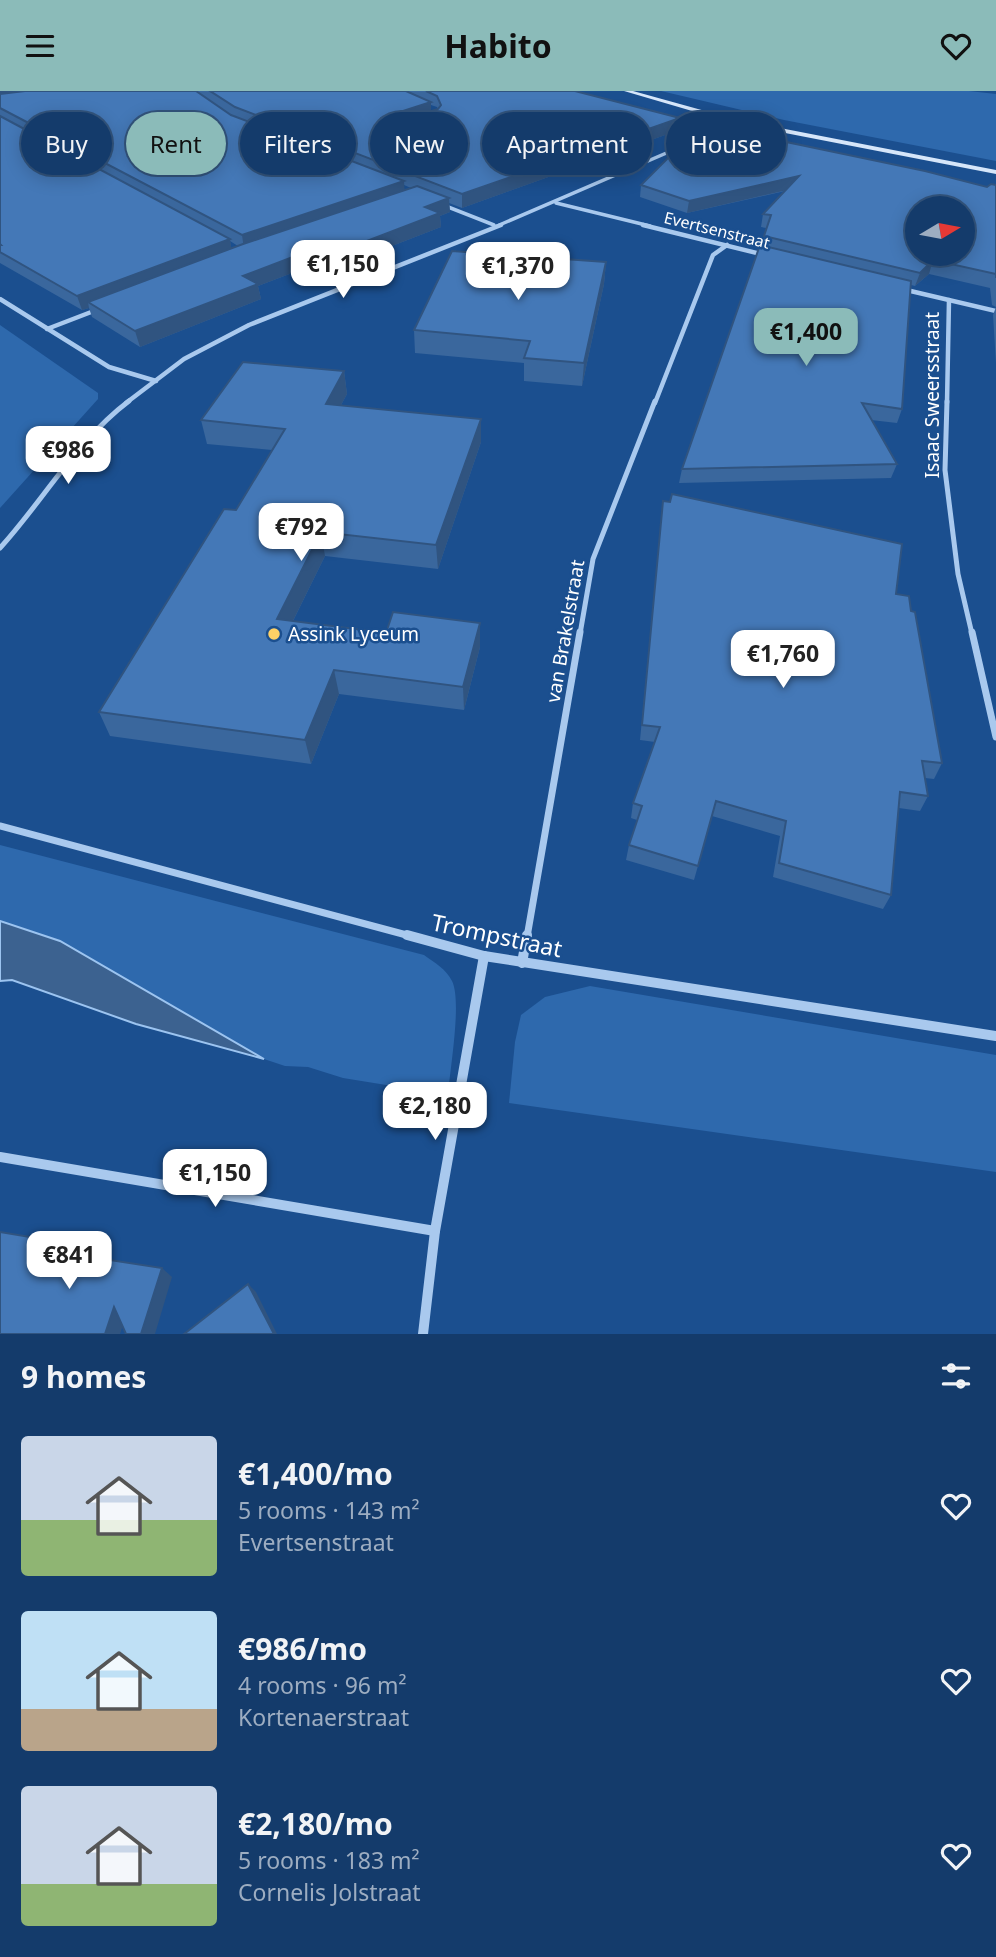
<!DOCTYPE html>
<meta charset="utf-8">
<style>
:root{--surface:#143b6b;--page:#214673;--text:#f1f3f6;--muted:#9dadc1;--line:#33557e;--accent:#8bbbb9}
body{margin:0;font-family:"Noto Sans",sans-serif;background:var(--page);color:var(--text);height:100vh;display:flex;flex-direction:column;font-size:26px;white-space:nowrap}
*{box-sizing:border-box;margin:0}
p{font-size:23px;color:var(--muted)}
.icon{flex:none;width:38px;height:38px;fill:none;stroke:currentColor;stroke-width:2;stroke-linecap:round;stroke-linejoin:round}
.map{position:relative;height:1243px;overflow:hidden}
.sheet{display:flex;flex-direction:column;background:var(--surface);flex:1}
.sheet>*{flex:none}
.top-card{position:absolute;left:21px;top:21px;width:956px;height:63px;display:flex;gap:14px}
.needle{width:46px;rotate:80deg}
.controls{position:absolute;left:905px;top:105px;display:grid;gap:14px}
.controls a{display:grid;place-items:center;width:70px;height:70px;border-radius:50%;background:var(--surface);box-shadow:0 4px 18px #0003,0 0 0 2px var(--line);font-size:35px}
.price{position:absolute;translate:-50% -60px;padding:0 16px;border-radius:14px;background:#fff;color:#222;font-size:23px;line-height:46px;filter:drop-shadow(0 2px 4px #0008)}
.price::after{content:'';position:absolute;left:50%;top:42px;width:21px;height:16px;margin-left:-10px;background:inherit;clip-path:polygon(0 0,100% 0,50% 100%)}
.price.on{background:var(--accent);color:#111}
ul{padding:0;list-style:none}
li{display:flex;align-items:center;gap:21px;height:175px;padding:0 21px}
li span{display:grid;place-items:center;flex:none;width:196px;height:140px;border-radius:7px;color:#555}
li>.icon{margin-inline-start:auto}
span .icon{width:84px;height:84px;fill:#fffc;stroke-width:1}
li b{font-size:30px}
h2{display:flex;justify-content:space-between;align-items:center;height:84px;padding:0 21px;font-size:30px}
.tag{padding:0 24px;border-radius:32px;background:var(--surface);box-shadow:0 4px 18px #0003,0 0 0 2px var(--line);font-size:24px;line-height:63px}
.tag.on{background:var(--accent);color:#111}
header{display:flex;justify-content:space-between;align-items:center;height:91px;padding:0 21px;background:var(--accent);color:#111;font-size:32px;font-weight:700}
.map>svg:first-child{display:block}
</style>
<header><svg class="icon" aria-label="menu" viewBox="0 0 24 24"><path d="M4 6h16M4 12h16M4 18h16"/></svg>Habito<svg class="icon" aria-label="heart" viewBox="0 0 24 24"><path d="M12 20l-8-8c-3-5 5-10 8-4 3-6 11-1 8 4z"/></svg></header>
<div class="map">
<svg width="996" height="1243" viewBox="0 0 996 1243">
<rect width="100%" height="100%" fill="#1b4f8f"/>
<g fill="#2e69ad">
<polygon points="661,0 969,0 996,3 996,70 784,29"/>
<polygon points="0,234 98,302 98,308 0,417"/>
<path d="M0,754L424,864C435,872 446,878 452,890C462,910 450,978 448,1004L343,987L308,976L285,975L264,968L60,850L0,830Z"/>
<polygon points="590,895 996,964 996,1081 509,1012 515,951 521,924 545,906"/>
</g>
<polygon fill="#3c6290" stroke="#9cc4f0" stroke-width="2" points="0,830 60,850 264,968 136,933 12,889 0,890"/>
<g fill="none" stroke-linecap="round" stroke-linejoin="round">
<g stroke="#a9c9ee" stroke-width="3.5">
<polyline points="715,40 733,30"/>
<polyline points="556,112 650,135"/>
<polyline points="443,114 494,134"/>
<polyline points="497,135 685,54"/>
</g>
<g stroke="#a9c9ee" stroke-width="4.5">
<polyline points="643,134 765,164"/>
<polyline points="902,198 996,220"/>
<polyline points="0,208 109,276 156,290"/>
<polyline points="47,238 99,218"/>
<polyline points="126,312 184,268 249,234 501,134"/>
<polyline points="655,312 713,164 727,154"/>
<polyline points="947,312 949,209"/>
</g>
<g stroke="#a9c9ee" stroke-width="5">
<polyline points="947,310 945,379 958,483 972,543"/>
<path d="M0,457C43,410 77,349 129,310"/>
<polyline points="580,543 593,468 655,310"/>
</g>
<g stroke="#a9c9ee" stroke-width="7">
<polyline points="972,541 996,646"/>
<polyline points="0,735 414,846"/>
<polyline points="527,846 580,541"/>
</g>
<g stroke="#a9c9ee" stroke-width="10">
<polyline points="407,844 484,865 996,945"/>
<polyline points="522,872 527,844"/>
<polyline points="0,1066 435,1140"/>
<polyline points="423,1243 435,1140 484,865"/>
</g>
<polygon fill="#d6e6fa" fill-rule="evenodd" points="624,0 633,0 734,28 996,79 996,83 733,32"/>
</g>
<g fill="#3a679d" fill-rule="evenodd">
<path d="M0,0H575L679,39L462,117L449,112L450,121L440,125L441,136L348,172L334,166L258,195L261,208L140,256L92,226L89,217L82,219L0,172ZM431,14L437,16L438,18L431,20ZM404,94L411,97L404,99ZM230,150L238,155L231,157Z"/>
<polygon points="641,94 987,96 996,94 996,272 993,224 996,216 992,214 990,197 929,183 915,195 911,194 902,318 897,332 871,329 897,373 891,387 679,392 682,378 762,154 766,137 761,136 763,123 785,100 687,122 640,106"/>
<polygon points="606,171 604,193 582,295 524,290 524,272 415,262 414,239"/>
<polygon points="344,280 347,303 341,314 481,328 481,351 438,478 325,465 293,530 386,542 480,532 480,556 464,619 339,603 311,673 110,645 99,621 236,419 272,359 207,353 201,329"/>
<polygon points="663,410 896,503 911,520 942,672 934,688 925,687 928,705 920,720 899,717 891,804 883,818 773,786 780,745 712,725 694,789 626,769 629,754 637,729 631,727 633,712 655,651 640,649"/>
</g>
<g fill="#305480">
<polygon points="0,0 48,0 0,7"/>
<polygon points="431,11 431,23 382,39 378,33 381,27"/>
<polygon points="680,27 679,39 462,117 462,103"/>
<polygon points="799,85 796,97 687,122 689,110"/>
<polygon points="404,90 405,104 244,158 242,144"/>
<polygon points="449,107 450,121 440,125 441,136 348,172 346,158 425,116"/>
<polygon points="230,148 232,162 88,211 89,217 82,219 77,205"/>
<polygon points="332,151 334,166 258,195 261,208 140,256 135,240 243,185"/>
<polygon points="933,169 929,183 915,195 920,182"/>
<polygon points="606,171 604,193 582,295 584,272"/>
<polygon points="344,280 347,303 329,336 326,313"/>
<polygon points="481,328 481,351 438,478 436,454"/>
<polygon points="321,441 325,465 282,552 277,528"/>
<polygon points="480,532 480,556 464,619 463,596"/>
<polygon points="334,579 339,603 311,673 305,649"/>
<polygon points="42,1148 56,1158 52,1168 38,1158"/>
<polygon points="162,1177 172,1186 155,1243 141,1243"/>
<polygon points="248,1193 256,1201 277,1243 274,1243"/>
<polygon points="114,1216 126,1225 120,1243 105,1243"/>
</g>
<g fill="#4478b7" stroke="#305480" stroke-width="2" fill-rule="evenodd">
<polygon points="25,0 196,0 231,24 404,90 242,144 0,17 0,3"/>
<polygon points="210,0 406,0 431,11 381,27 378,33 383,35 438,18 441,14 437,5 426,0 575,0 680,27 462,103 235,16"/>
<polygon points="0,25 230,148 77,205 0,161 0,154 1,154 0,153"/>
<path d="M710,35L925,80L987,96L991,93L996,94V187V183L933,169L920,182L764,145L771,124L763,123L799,85L689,110L641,94L692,43ZM917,117H962V163H917Z"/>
<polygon points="417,95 449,107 425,116 440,122 346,158 332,151 243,185 258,193 135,240 88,211 243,153"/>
<polygon points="760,154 911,190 902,318 862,312 897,373 682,378"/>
<polygon points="452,160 606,171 584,272 524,267 530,250 414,239"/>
<polygon points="243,271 344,280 326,313 481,328 436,454 321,441 277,528 386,542 393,521 480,532 463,596 334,579 305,649 99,621 224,418 236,419 285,338 201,329"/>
<polygon points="672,403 902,453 896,503 909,505 911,520 915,521 942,672 922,670 928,705 900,701 891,804 779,772 786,730 716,710 698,775 629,754 642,715 633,712 660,636 642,634 663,410 670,411"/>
<polygon points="0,1141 42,1148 38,1158 162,1177 141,1243 126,1243 114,1216 105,1243 0,1243"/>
<polygon points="248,1193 274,1243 184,1243"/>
</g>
<circle fill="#ffd166" stroke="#1b4f8f" stroke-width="2.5" cx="274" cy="543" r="7"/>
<g text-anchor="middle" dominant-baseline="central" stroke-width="5" stroke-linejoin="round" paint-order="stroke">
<g font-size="16" fill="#fff" stroke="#1b4f8f">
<text transform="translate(717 139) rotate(14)">Evertsenstraat</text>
</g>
<g font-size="19" fill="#fff" stroke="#1b4f8f">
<text transform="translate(932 304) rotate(-90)">Isaac Sweersstraat</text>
<text transform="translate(565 540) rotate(-80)">van Brakelstraat</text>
</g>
<g font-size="19" fill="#fff" stroke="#1b4f8f" text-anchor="start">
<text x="288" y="543">Assink Lyceum</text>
</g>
<g font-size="23" fill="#fff" stroke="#1b4f8f">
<text transform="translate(497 844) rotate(12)">Trompstraat</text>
</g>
</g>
</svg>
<div class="controls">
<a><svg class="needle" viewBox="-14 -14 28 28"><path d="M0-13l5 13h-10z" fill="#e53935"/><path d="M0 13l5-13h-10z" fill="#9dadc1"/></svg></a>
</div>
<b class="price" style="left:343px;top:209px">€1,150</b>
<b class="price" style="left:518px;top:211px">€1,370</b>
<b class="price on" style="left:806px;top:277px">€1,400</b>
<b class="price" style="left:68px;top:395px">€986</b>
<b class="price" style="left:301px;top:472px">€792</b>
<b class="price" style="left:783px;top:599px">€1,760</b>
<b class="price" style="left:435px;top:1051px">€2,180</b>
<b class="price" style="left:215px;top:1118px">€1,150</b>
<b class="price" style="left:69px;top:1200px">€841</b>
<div class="top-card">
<a class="tag">Buy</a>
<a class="tag on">Rent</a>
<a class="tag">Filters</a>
<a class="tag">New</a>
<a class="tag">Apartment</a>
<a class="tag">House</a>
</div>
</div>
<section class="sheet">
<h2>9 homes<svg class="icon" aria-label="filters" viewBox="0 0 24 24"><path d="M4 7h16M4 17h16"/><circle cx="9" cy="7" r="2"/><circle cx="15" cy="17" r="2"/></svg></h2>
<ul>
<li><span style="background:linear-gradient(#c9d6e8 60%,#8fb573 0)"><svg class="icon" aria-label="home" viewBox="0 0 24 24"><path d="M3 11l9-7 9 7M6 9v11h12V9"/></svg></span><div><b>€1,400/mo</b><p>5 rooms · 143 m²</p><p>Evertsenstraat</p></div><svg class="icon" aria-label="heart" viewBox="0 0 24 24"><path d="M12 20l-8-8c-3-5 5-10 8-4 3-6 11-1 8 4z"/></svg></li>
<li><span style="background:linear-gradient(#bfe0f5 70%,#b9a48a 0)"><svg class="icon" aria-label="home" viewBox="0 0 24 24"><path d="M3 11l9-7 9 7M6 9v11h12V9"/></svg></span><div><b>€986/mo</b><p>4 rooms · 96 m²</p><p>Kortenaerstraat</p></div><svg class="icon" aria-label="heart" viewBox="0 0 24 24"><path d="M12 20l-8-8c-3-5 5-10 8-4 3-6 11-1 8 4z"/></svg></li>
<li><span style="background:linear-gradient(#c9d6e8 70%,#8fb573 0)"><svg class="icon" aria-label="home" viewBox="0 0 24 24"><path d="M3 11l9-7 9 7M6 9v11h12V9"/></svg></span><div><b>€2,180/mo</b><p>5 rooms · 183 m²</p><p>Cornelis Jolstraat</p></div><svg class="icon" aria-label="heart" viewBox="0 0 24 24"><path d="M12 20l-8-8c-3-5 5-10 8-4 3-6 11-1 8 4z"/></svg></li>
</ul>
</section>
